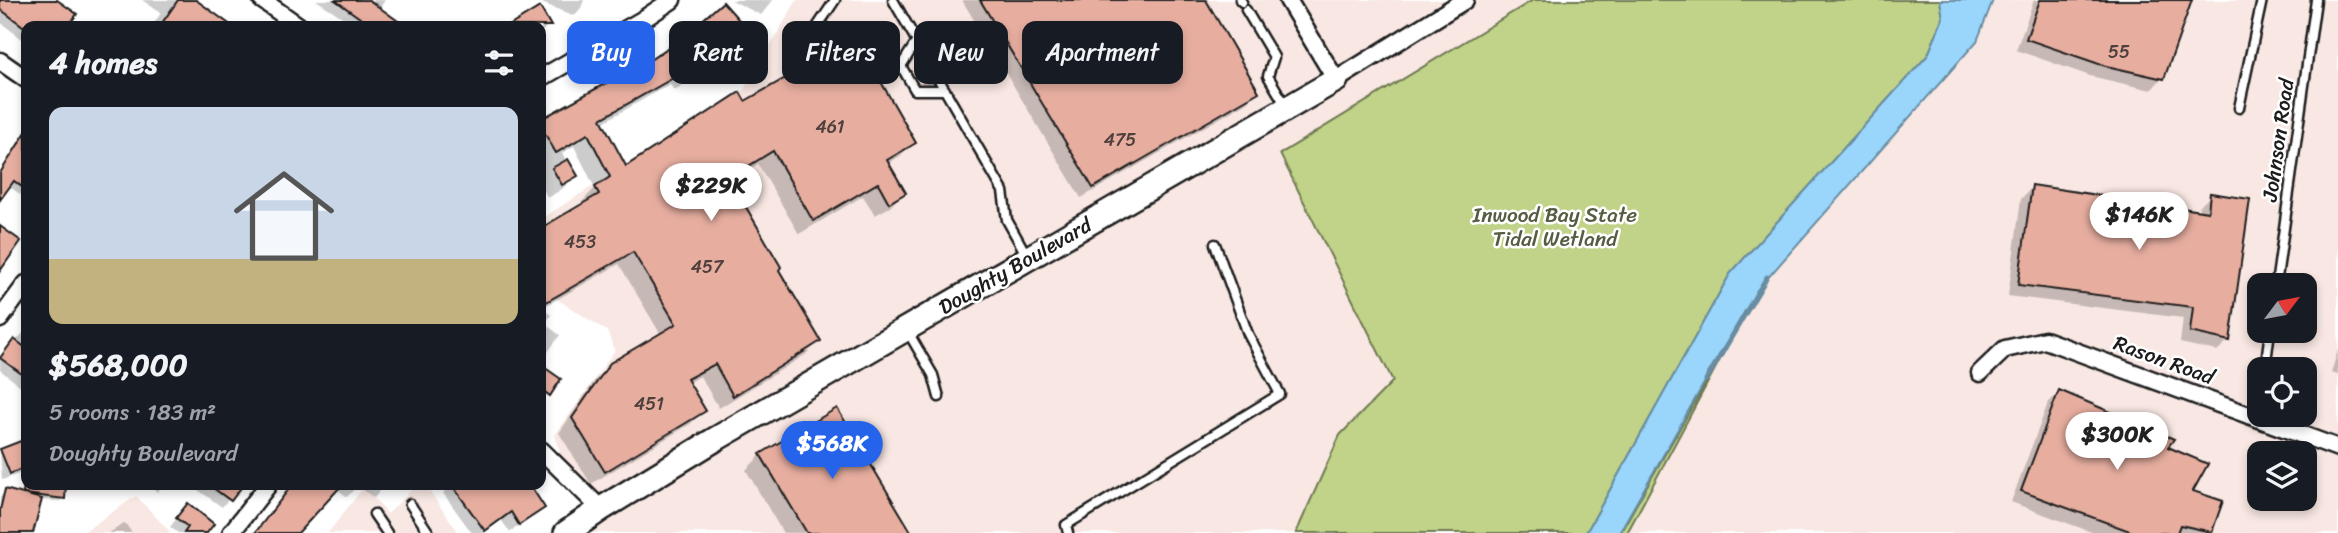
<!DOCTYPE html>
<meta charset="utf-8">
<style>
:root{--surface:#171b24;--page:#242831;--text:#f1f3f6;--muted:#9ea1a6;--line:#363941;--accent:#2563eb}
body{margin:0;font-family:Sriracha,sans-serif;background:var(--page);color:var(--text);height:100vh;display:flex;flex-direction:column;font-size:26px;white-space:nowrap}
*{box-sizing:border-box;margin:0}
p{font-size:23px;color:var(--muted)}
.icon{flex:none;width:38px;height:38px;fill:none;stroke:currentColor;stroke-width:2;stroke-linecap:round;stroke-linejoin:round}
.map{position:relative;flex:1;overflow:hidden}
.sheet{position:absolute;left:21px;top:21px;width:525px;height:469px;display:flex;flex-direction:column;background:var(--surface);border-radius:14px;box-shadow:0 4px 10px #0003}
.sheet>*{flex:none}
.banner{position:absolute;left:567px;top:21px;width:665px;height:63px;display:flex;gap:14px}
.needle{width:46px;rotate:58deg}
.tools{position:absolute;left:2247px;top:273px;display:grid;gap:14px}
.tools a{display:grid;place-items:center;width:70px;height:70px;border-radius:14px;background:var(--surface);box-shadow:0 4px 10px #0003;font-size:35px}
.price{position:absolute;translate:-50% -60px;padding:0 16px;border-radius:24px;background:#fff;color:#222;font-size:23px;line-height:46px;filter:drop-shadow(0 2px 4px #0008)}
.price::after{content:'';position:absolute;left:50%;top:42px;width:21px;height:16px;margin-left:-10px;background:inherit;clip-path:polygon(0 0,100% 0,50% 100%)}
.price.on{background:var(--accent);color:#fff}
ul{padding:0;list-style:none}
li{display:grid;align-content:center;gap:14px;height:371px;padding:0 28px}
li+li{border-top:2px solid var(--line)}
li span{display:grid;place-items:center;height:217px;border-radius:14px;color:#555}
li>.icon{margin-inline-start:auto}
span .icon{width:126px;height:126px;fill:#fffc;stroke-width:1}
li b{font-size:30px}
h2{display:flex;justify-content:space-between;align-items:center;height:84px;padding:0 28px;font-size:30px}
.pill{padding:0 24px;border-radius:14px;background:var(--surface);box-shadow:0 4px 10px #0003;font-size:24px;line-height:63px}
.pill.on{background:var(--accent);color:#fff}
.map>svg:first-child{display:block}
</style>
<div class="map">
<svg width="2338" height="533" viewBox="0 0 2338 533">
<rect width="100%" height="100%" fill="#fff"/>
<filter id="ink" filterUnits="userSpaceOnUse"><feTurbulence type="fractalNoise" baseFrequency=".0143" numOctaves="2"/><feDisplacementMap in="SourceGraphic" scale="14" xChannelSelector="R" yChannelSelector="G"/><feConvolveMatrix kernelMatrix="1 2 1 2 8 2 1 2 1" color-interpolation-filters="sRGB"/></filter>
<g filter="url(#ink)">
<g fill="#f8e7e2" fill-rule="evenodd">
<polygon points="797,0 1533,0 1280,154 1393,381 1340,435 1296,533 561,533 595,510 567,479 555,435 615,350 607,331 541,289 541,219 743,91"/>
<path d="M1993,0H2338V533H1627L1757,290L1977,41ZM2259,285H2305V331H2259ZM2259,369H2305V415H2259ZM2259,453H2305V499H2259Z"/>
<polygon points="416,485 425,485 459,533 328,533 364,487 388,514"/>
<polygon points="136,496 171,533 82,533"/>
</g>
<g fill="#c0d388" stroke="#6e7852" stroke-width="2">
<polygon points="1533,0 1940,0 1943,18 1928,55 1730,274 1586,533 1296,533 1340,435 1393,381 1280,154"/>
<polygon points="1737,328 1627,533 1620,533"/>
</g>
<polygon fill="#9ad6fb" stroke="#688ca2" stroke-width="2" points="1940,0 1993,0 1977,41 1757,290 1619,533 1586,533 1730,274 1928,55 1943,18"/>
<g fill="#0003">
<polygon points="0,0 40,0 72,26 26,26 26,42 0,22"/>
<polygon points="142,0 192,0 230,26 152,26 161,13"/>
<polygon points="316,0 385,0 379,9 402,26 356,26"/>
<polygon points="541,0 584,0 581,8 574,16 542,3"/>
<polygon points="731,0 773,0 761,15"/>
<polygon points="962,0 1204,0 1257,91 1246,103 1081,198"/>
<polygon points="2034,0 2190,0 2162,78 2151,90 2090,76 2016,50"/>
<polygon points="723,5 734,43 721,56 674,91 670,84 602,123 625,169 745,103 914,142 900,156 887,164 903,193 890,207 875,215 863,196 799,234 758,164 729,182 777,270 819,341 805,355 719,408 700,376 688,383 704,411 690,424 591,484 559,433 596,379 611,365 661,335 619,264 542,308 551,315 545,324 560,335 541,362 541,230 584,205 582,202 595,188 574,146 562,153 575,176 562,189 548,198 541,186 541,122 613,82 603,63 616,49 639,67 647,64 691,34"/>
<polygon points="539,10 548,25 541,33 541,26 512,26"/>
<polygon points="20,144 26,148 26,199 9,186 0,197 0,171"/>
<polygon points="2032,187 2199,213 2199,207 2211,195 2229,340 2217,351 2180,343 2183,318 2008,296 2021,199"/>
<polygon points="26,330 26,385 23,388 0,370 0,358"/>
<polygon points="2338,350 2338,375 2331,373"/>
<polygon points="541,367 559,380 541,402"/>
<polygon points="2060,392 2165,448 2210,531 2208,533 2094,533 2011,502 2048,403"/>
<polygon points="836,410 910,533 783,533 746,470 761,455"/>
<polygon points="26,441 26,458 24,460 26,466 19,474 2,480 0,451"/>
<polygon points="45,485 65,485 63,498 60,501 43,500"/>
<polygon points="149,485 164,485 157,492"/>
<polygon points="191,485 233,485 238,488 222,507"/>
<polygon points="291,485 358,485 347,497 336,488 297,532 298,533 256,533"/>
<polygon points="358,485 385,485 374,498"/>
<polygon points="451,485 528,485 543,508 510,532 501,520 483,533 472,533 443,493"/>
<polygon points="6,491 26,533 0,533 0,497"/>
<polygon points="181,513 205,533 178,533 170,527"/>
<polygon points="125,523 132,533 109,533"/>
</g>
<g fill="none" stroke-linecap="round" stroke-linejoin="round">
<polyline stroke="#688ca2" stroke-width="5" points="1706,380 1767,277"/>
</g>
<g fill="#e7aea0" stroke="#1c1c1c" stroke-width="2">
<polygon points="0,0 57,0 77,14 68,26 23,26 0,9"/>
<polygon points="178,0 196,0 232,26 160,26"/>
<polygon points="335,0 369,0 405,26 371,26"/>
<polygon points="980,0 1206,0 1259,92 1093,188"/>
<polygon points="2040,0 2192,0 2164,79 2102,65 2026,39"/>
<polygon points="723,2 747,29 735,40 737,43 689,79 684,72 601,119 626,166 740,92 745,101 856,38 916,143 887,160 906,193 889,203 878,183 813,221 773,151 729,178 781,267 779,270 821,341 733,396 715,364 687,379 706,411 605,472 572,418 610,363 676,324 633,252 541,305 541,228 599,194 595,187 610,177 588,134 556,153 541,127 541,119 628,71 615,48 625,42 640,65 647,62 702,24 700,22"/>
<polygon points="540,7 551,26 509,26"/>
<polygon points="26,132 26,190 14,181 0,200 0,173"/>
<polygon points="568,159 578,176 562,185 552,168"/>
<polygon points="2032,185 2208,212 2210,193 2250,199 2230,341 2190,332 2193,307 2018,285"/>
<polygon points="0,226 21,241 0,271"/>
<polygon points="14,339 26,348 26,377 0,358"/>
<polygon points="541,365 561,379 550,396 541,389"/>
<polygon points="2059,390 2174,439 2168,447 2208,464 2193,491 2223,501 2212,532 2180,525 2177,533 2135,533 2021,491"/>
<polygon points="837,408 912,533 807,533 760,454"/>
<polygon points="26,439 26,467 10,474 0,449"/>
<polygon points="24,485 66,485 65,499 24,494 42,499 33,533 0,533 0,510 5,489 23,494"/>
<polygon points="209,485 243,485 231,501"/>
<polygon points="292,485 342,485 298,533 255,533"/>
<polygon points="452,485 530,485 545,508 519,525 511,512 485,531"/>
<polygon points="188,503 214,524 207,533 184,533 188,527 176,518"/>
</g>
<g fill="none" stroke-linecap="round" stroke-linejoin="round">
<defs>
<g id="lane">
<polyline points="893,0 1003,191 1007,220 1027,256"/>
<polyline points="1240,0 1242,2"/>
<polyline points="1246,10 1274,57 1268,76 1286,106"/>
<polyline points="917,41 901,66 915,90 945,90"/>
<polyline points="801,51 835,0"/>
<polyline points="2239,108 2262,0"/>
<polyline points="2276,285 2316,0"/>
<polyline points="908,332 933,375 939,397"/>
<polyline points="2265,369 2270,331"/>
<polyline points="410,504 429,533"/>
<polyline points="374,514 387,533"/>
<polyline points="1068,533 1066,525 1280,394 1248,334 1215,244"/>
</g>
<g id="street">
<polyline points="262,0 299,26"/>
<polyline points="1288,0 1336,80 1465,0"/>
<polyline points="0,61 26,79"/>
<polyline points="541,78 642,20 672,0"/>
<polyline points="0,319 26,284"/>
<polyline points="1980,373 2005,349 2045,340 2338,448"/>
<polyline points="541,450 601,509"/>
<polyline points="231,533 268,485"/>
</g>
<polyline id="secondary" points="566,533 601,509 714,440 1336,80"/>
</defs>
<use href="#lane" stroke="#1c1c1c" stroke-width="13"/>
<use href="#street" stroke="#1c1c1c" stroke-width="21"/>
<use href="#secondary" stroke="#1c1c1c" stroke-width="28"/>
<use href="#lane" stroke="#fff" stroke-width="8"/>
<use href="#street" stroke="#fff" stroke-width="16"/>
<use href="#secondary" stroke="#fff" stroke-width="23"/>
</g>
</g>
<g text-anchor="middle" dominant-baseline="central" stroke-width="5" stroke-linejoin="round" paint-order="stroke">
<g font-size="18" fill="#4f403d">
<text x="2119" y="52">55</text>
<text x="830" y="127">461</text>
<text x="1120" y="140">475</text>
<text x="580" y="242">453</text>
<text x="707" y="267">457</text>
<text x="649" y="404">451</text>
</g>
<g font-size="21" fill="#1c1c1c" stroke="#fff">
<text transform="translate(2278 140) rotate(-82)">Johnson Road</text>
<text transform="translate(1015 266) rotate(-30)">Doughty Boulevard</text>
<text transform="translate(2164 360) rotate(20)">Rason Road</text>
</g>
<g font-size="21" fill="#555c42" stroke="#fff">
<text x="1555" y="215">Inwood Bay State<tspan x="1555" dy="24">Tidal Wetland</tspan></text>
</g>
</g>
</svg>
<div class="tools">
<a><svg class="needle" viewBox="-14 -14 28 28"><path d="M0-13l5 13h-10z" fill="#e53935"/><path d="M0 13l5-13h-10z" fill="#9ea1a6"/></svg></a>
<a><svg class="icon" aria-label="locate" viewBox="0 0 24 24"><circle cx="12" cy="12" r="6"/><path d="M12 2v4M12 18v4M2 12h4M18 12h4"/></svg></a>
<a><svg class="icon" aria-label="layers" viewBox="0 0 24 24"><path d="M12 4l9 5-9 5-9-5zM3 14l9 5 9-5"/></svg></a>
</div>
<b class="price" style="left:711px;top:223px">$229K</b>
<b class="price" style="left:2139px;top:252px">$146K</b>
<b class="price" style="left:2117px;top:472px">$300K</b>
<b class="price on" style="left:832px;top:481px">$568K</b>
<div class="banner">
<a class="pill on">Buy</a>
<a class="pill">Rent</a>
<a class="pill">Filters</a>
<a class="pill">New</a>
<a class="pill">Apartment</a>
</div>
<section class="sheet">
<h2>4 homes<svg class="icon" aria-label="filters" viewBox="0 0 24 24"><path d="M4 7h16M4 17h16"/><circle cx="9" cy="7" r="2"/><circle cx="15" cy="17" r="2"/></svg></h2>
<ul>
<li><span style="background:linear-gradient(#c9d6e8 70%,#c2b280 0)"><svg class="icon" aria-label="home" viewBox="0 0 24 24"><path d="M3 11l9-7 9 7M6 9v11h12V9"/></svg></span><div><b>$568,000</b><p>5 rooms · 183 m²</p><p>Doughty Boulevard</p></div></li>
</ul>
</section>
</div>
